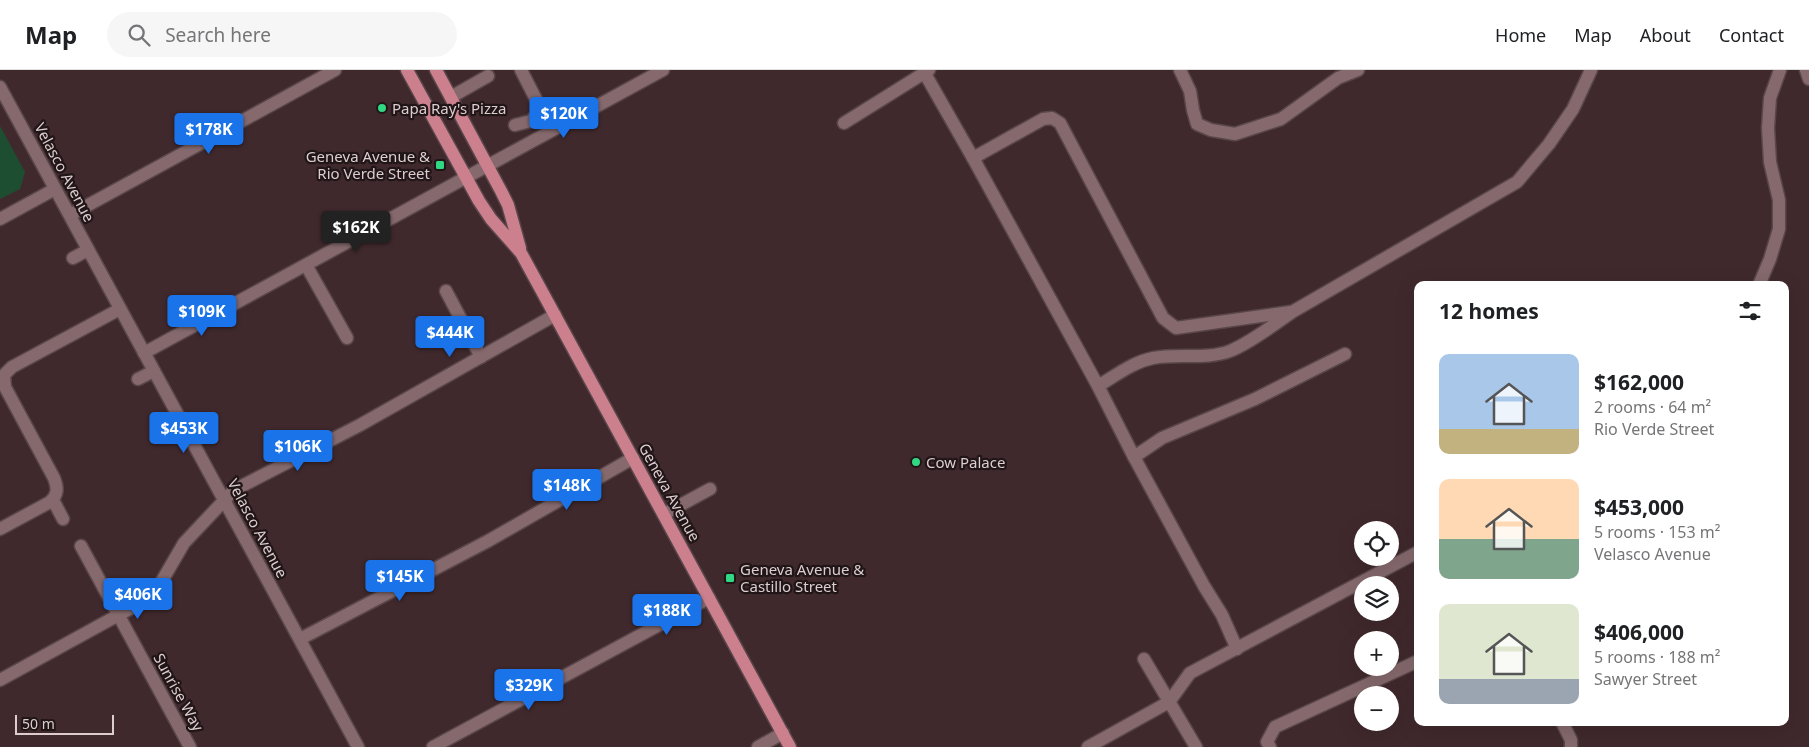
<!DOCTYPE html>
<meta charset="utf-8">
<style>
:root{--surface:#fff;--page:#f6f6f6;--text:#202124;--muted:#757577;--line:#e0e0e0;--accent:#1a73e8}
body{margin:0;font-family:"Noto Sans",sans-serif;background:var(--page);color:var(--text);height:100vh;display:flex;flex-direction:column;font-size:19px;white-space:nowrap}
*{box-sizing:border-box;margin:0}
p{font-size:16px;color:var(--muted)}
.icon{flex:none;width:28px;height:28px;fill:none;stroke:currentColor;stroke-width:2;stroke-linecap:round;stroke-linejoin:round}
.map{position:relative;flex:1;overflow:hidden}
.drawer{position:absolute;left:1414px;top:211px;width:375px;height:445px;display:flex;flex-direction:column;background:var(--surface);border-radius:10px;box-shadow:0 5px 20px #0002}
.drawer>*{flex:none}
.controls{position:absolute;left:1354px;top:451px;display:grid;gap:10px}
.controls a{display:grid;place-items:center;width:45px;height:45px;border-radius:50%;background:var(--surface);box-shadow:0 5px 20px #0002;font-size:25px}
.scale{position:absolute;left:15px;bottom:12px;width:99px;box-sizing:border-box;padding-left:5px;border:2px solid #ddcdcf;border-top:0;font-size:14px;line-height:18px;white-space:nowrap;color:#ddcdcf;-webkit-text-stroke:4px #201517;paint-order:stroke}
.price{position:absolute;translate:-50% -42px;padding:0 11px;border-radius:5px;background:var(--accent);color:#fff;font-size:16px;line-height:32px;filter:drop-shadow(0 1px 2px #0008)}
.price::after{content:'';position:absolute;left:50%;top:30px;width:15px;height:11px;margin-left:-8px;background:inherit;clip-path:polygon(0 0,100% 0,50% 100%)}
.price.selected{background:#222;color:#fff}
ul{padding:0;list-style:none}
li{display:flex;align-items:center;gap:15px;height:125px;padding:0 25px}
li span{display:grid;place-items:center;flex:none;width:140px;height:100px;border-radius:10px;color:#555}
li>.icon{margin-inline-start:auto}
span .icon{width:60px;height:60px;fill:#fffc;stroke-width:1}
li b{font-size:21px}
h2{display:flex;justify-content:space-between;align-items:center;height:60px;padding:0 25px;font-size:21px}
header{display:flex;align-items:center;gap:30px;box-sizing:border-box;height:70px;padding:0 25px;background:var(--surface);border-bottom:1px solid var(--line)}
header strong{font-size:24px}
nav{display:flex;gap:28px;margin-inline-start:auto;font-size:18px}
.search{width:350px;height:45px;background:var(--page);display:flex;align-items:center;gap:12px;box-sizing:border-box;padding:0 18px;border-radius:28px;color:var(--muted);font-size:19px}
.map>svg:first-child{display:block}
</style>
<header>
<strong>Map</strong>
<div class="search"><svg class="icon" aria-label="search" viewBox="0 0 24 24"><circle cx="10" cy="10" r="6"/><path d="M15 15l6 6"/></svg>Search here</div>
<nav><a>Home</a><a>Map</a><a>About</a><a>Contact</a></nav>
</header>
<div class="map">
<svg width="1809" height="677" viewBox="0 0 1809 677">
<rect width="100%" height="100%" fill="#40292d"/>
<polygon fill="#1e4e32" points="0,56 25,102 20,119 0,129"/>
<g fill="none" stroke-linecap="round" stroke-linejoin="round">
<defs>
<g id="minor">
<polyline points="1180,0 1190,21 1193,40 1197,54 1211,60 1235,64 1281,49 1338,8 1358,0"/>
<polyline points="1806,0 1809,9"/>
<polyline points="924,2 973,88 1098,316 1134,387"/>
<polyline points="0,17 358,677"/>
<polyline points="451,27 488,6"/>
<polyline points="844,53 929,0"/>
<polyline points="515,55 531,51 541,39 521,0"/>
<polyline points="973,88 1043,49 1052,48 1060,53 1163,248 1176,258 1290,242"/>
<polyline points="70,145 335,0"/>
<polyline points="0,149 55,119"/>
<polyline points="73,188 88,180"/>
<polyline points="306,195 347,268"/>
<polyline points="1759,215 1770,189 1779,159 1779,130 1770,92 1768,58 1770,28 1780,0"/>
<polyline points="446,221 481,287"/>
<polyline points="144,283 663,0"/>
<polyline points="138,309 154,301"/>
<path d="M1098,316C1115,306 1133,292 1153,288C1178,283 1206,290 1230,281C1250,273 1275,254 1292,242L1517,112L1549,74L1573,39L1591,0"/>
<polyline points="53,430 63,449"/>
<polyline points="664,444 710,419"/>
<path d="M0,459L50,432C58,425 58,418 54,408L5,317L4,305L12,297L120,239"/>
<polyline points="81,476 190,677"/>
<polyline points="300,569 488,471 633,388"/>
<polyline points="1237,579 1222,545 1204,516 1134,387 1162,368 1255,329 1345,284"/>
<polyline points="1144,589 1196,677"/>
<polyline points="0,610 144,531 153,523 159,516 184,473 234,420 360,355 555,245"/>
<polyline points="1562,652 1571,670 1571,677"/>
<polyline points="433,677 709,528"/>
<polyline points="758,677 783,663"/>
<polyline points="1088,677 1169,632 1190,603 1418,482"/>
<polyline points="1270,677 1267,672 1275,657 1418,591"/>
</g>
<g id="major">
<polyline points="407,0 479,131 491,149 521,183 790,677"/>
<polyline points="436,0 501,121 508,135 520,178"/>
</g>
</defs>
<use href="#minor" stroke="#594649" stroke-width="15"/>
<use href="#major" stroke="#594649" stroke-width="15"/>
<use href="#minor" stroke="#85696d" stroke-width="12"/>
<use href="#major" stroke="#cc808e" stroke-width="12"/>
</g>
<g fill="#30d883" stroke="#201517" stroke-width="2">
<circle cx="382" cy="38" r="5"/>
<rect x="435" y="90" width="10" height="10" rx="2.5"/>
<circle cx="916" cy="392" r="5"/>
<rect x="725" y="503" width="10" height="10" rx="2.5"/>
</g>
<g text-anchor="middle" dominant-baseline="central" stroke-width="4.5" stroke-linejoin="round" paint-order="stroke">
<g font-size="15" fill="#ddcdcf" stroke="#201517" text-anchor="start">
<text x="392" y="38">Papa Ray's Pizza</text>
<text x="430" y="86" text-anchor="end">Geneva Avenue &amp;<tspan x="430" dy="17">Rio Verde Street</tspan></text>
<text x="926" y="392">Cow Palace</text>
<text x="740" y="499">Geneva Avenue &amp;<tspan x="740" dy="17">Castillo Street</tspan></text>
</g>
<g font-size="15" fill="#ddcdcf" stroke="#201517">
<text transform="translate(65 102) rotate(62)">Velasco Avenue</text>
<text transform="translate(670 422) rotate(61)">Geneva Avenue</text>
<text transform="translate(258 458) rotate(62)">Velasco Avenue</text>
<text transform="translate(179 622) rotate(61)">Sunrise Way</text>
</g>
</g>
</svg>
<div class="controls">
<a><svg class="icon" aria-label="locate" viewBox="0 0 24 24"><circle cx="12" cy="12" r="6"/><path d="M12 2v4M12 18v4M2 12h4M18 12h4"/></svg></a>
<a><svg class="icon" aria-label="layers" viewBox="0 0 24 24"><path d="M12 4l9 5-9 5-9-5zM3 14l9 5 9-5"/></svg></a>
<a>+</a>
<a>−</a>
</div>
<div class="scale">50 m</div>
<b class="price" style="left:564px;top:69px">$120K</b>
<b class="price" style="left:209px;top:85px">$178K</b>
<b class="price selected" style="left:356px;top:183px">$162K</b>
<b class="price" style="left:202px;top:267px">$109K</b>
<b class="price" style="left:450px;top:288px">$444K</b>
<b class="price" style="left:184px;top:384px">$453K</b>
<b class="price" style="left:298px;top:402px">$106K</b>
<b class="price" style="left:567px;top:441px">$148K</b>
<b class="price" style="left:400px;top:532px">$145K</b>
<b class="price" style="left:138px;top:550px">$406K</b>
<b class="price" style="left:667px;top:566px">$188K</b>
<b class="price" style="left:529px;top:641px">$329K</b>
<section class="drawer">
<h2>12 homes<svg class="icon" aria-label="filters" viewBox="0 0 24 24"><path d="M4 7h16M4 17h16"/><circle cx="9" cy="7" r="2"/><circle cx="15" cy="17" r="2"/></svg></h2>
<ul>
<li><span style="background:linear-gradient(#a9c7e8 75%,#c2b280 0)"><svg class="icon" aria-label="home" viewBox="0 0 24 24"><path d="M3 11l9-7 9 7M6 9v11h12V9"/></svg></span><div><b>$162,000</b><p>2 rooms · 64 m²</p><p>Rio Verde Street</p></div></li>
<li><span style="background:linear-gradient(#ffd9b3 60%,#7fa58c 0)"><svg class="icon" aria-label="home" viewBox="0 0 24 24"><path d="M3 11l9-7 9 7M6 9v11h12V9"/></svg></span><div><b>$453,000</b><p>5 rooms · 153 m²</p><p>Velasco Avenue</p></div></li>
<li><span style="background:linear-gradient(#dfe7d0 75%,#9aa5b1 0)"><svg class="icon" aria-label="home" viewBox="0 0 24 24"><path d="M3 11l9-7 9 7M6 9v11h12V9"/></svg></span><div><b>$406,000</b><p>5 rooms · 188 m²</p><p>Sawyer Street</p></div></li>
</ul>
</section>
</div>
